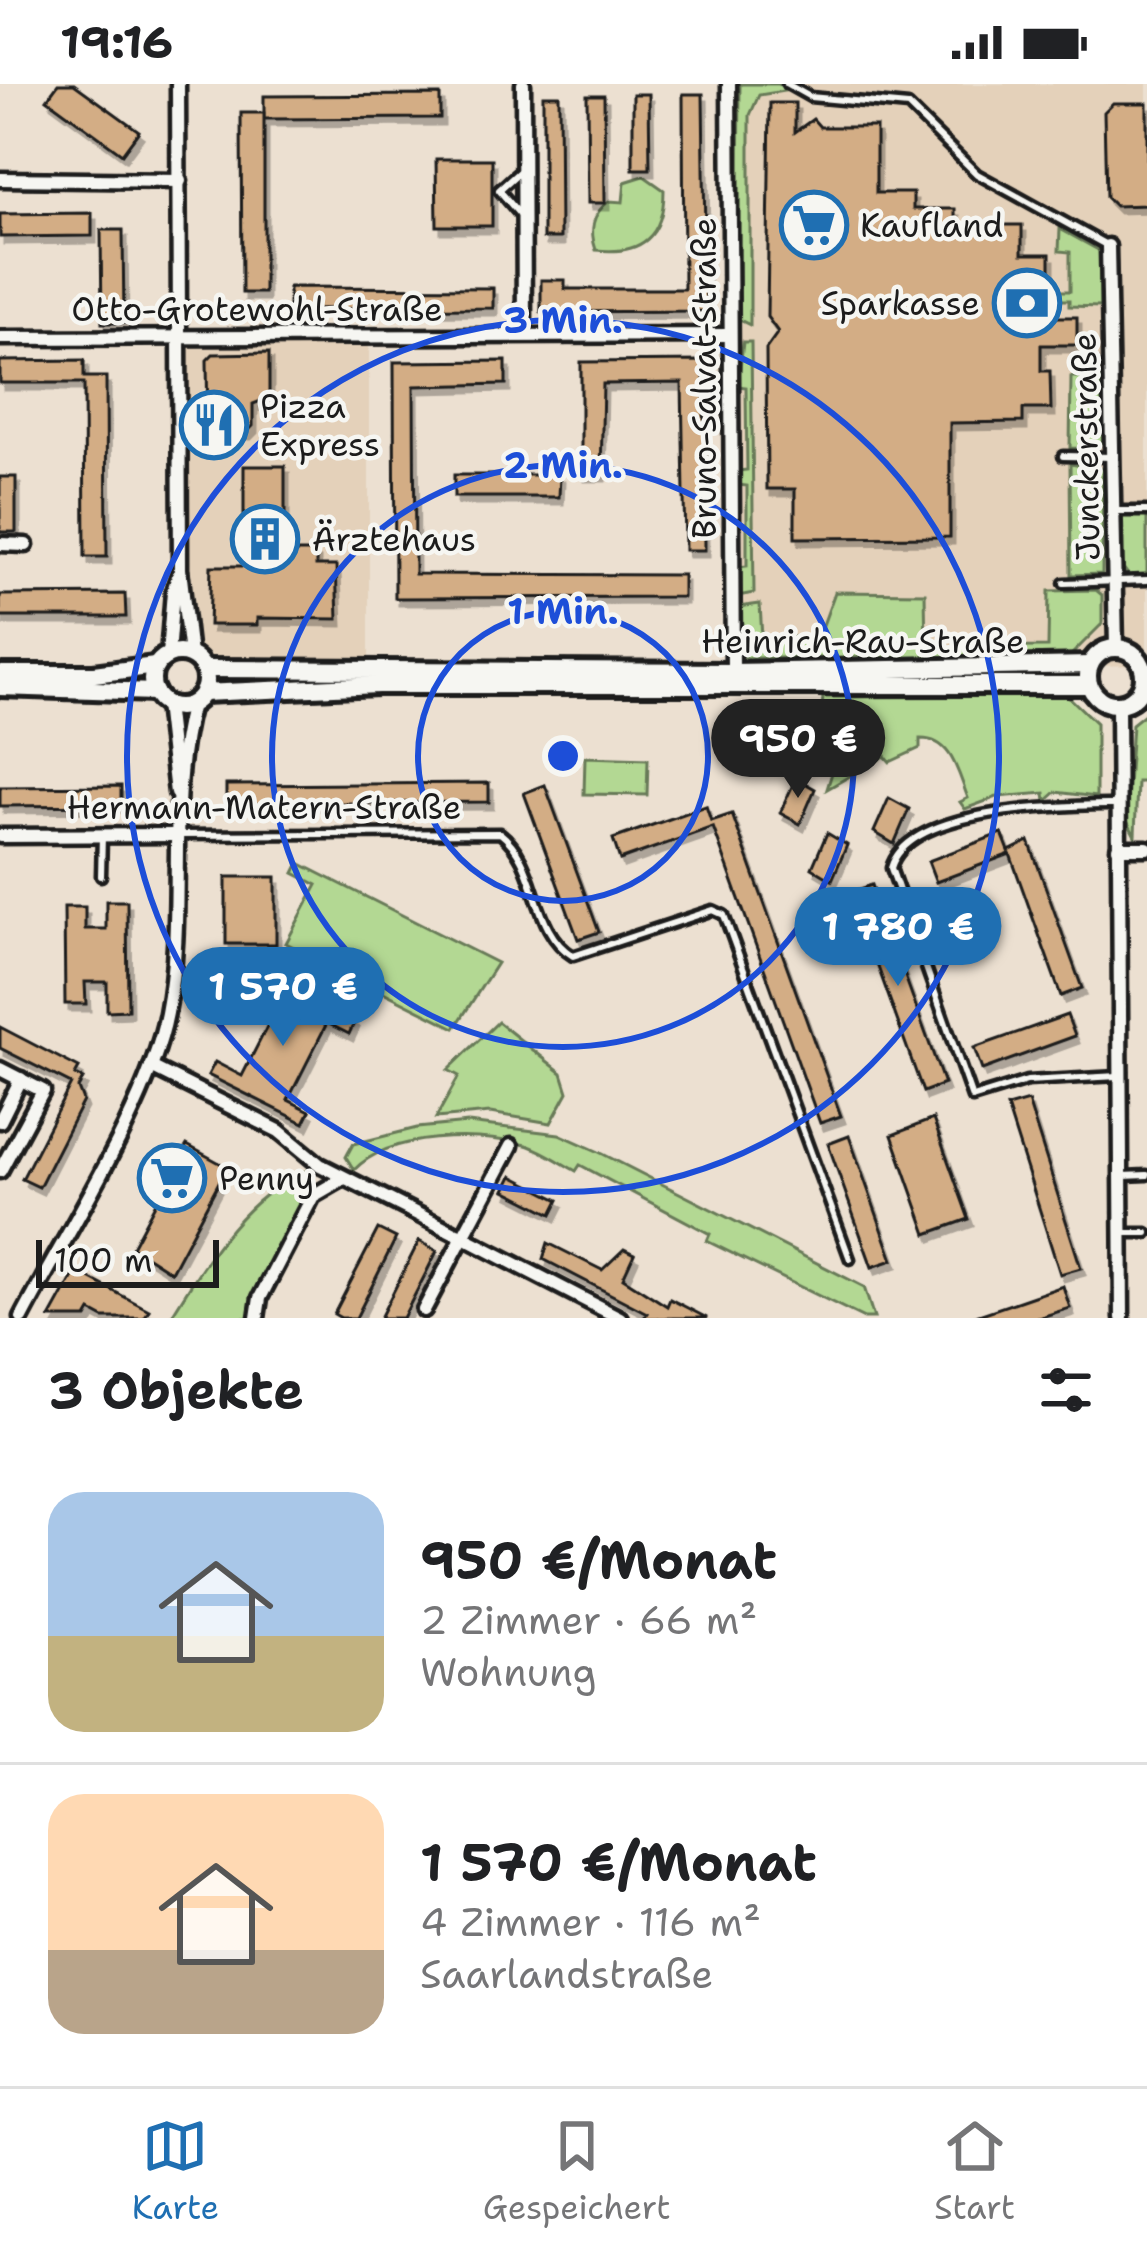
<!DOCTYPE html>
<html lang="de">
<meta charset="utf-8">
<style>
:root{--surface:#fff;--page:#f6f6f6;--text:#202124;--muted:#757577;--line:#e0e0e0;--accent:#1f6fb2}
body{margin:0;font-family:"Shantell Sans",sans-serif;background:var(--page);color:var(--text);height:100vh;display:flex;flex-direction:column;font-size:45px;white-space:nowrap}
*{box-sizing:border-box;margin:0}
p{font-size:39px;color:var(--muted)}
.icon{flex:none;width:66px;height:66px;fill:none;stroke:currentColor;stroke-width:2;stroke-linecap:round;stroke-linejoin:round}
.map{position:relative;height:1234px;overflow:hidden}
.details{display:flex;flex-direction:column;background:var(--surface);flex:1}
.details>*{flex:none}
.scale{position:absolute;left:36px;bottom:30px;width:183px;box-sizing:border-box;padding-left:12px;border:6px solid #1c1c1c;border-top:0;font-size:33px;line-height:42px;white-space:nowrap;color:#1c1c1c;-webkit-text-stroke:9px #f6f6f2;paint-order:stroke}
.price{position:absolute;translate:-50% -102px;padding:0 27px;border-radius:42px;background:var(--accent);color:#fff;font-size:39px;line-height:78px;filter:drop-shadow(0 3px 6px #0008)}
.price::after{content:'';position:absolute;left:50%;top:72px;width:36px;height:27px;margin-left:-18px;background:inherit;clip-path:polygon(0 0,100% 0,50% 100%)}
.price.current{background:#222;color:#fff}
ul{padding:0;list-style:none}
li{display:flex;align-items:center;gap:36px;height:300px;padding:0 48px}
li+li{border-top:3px solid var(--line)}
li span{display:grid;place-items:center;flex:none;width:336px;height:240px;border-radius:36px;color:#555}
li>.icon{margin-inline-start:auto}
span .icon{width:144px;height:144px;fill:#fffc;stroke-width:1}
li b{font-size:51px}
h2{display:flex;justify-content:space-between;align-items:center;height:144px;padding:0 48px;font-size:51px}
.status{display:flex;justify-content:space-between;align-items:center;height:84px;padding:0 60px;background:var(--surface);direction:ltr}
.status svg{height:33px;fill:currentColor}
.dock{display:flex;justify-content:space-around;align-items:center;height:168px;border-top:3px solid var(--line);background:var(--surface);font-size:33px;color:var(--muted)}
.dock a{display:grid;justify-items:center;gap:6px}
.dock .current{color:var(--accent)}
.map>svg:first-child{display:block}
</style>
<div class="status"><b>19:16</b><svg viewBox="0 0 49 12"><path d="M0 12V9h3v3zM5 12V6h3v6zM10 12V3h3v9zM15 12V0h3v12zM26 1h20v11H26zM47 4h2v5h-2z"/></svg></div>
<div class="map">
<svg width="1147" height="1234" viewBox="0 0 1147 1234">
<defs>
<filter id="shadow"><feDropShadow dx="4" dy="7" stdDeviation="0" flood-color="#0004"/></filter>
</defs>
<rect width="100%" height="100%" fill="#ece0d1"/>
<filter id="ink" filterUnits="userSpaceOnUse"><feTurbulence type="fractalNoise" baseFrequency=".00833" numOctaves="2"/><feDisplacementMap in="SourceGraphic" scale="24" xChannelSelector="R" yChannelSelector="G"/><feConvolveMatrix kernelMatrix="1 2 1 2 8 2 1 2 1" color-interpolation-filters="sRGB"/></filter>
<g filter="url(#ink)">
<g fill="#e4d1ba">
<polygon points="736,0 1147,0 1147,581 738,588"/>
<polygon points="180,258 369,258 369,584 206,583 181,567"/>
</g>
<g fill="#b3d893" stroke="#687a58" stroke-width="3">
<polygon points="740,0 778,0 790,6 759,11 750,31 750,241 738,235"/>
<path d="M644,92L664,106C664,153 641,171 596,166C589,146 592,130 609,117L623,118L625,98Z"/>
<polygon points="1060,145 1100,167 1100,223 1069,222 1069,216 1060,216 1060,207 1070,207 1070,168 1059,167"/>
<polygon points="743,258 751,258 754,509 738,512 738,483 747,482 747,402 738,401 738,387 747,386 746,303 738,302"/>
<polygon points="1071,293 1103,293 1103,358 1092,365 1070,364"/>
<polygon points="1070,380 1103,385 1102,490 1071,491"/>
<polygon points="1120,432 1147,432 1147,497 1129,492 1123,484"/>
<polygon points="1096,506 1102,511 1102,540 1068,574 745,574 738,523 760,520 762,554 819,552 835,508 925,509 926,564 1048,563 1049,507"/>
<path d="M1068,612L1096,639V713L1056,708L1046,717L1045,709L997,713L965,725L960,718L968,714C958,689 952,654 920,655V664L890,678L885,672L827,705L836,676L820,644L823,613Z"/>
<polygon points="1147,628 1147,698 1137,698 1135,752 1126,735 1132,640"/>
<polygon points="585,673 648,675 647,711 584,710"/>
<polygon points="299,779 497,879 455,944 286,859 317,801 294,789"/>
<polygon points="498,938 562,989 568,1008 551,1039 490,1029 436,1034 459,992 448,986"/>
<path d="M468,1039L559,1050L597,1067L864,1203L874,1234H864L707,1157L710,1150L580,1081L576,1087C561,1079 543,1066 526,1061C476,1049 391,1048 354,1086L346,1073L353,1060L417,1044Z"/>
<path d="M308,1086L313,1092L311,1113L254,1234H170C205,1178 244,1111 308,1086Z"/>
</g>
<g fill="#d3ad85" stroke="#1c1c1c" stroke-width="3" filter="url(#shadow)">
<polygon points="58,0 74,0 139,47 122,70 47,15"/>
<polygon points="633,10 649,10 650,85 633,85"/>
<polygon points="683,10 703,10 706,227 541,228 541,196 565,196 565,205 684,205"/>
<polygon points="440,11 440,34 264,35 264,12"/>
<polygon points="543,11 559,11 560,154 543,154"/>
<polygon points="587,11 604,11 605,119 588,119"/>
<polygon points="770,19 795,19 795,48 813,35 820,43 876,43 876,109 913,109 913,125 955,125 955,141 1022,141 1022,170 1050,170 1050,207 1041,207 1041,233 1077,233 1077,261 1041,261 1041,287 1050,287 1051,325 1023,325 1023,338 950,339 950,453 795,454 795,405 767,405 766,265 778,248 767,233"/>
<polygon points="1113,19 1147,19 1147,121 1115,122 1106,113 1104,28"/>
<polygon points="241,29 264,29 264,209 242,209"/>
<polygon points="436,75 492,75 492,142 437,142"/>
<polygon points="92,129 92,152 0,153 0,130"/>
<polygon points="101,146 123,146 124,239 102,239"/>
<polygon points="289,203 493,204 493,224 289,225"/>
<polygon points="269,269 269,314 253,320 253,342 247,348 214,348 208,343 207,276 213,270"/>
<polygon points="84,276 84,293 106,293 107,473 85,473 84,299 0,299 0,277"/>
<polygon points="506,277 506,300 414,302 415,490 683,491 683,513 395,514 394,278"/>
<polygon points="704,277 705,466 685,466 682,299 603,300 601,390 581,390 581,278"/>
<polygon points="244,382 285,382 285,468 316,468 316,482 336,482 338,535 257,534 257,541 209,541 211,482 244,482"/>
<polygon points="454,391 560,391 559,413 454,413"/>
<rect x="0" y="393" width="16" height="55"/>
<polygon points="125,510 126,533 0,533 0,511"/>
<polygon points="796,694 815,705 800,740 780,729"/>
<polygon points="489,699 489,718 226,720 226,701"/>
<polygon points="545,701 599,848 578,855 524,709"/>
<polygon points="121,702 121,721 0,722 0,703"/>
<polygon points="889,714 909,725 894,760 874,748"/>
<polygon points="706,722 711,737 732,730 841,1032 820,1039 713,743 620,776 613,755"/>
<polygon points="827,749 847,761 832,796 812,784"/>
<polygon points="1002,749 1009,767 1029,757 1082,904 1061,912 1010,770 936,798 928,777"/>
<rect x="226" y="793" width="50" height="67"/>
<polygon points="872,801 944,1000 923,1008 851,808"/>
<polygon points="106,817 127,817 128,926 107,927 107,898 85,898 86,920 65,920 64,823 85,823 85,845 106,845"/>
<polygon points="260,889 355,937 349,950 327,939 288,1016 310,1027 304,1039 208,991 215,978 242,992 281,915 253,902"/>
<polygon points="1067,931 1075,952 982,986 974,964"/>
<polygon points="0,943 79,984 75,991 83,995 78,1004 83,1017 39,1103 22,1095 71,1000 0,964"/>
<polygon points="1028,1017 1081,1184 1060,1190 1007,1023"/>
<polygon points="933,1035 969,1135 927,1150 892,1051"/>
<polygon points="849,1052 893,1176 872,1183 828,1060"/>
<polygon points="187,1061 227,1083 171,1188 132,1163 165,1101 158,1097 172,1071 179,1074"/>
<polygon points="512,1092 559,1116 552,1130 505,1106"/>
<polygon points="378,1145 396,1154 356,1234 341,1234 334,1230"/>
<polygon points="419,1157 437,1167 426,1189 403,1234 380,1234"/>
<polygon points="548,1159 602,1186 624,1165 634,1170 623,1194 667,1222 670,1215 707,1234 644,1234 647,1229 543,1175"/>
<polygon points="76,1187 149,1226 144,1234 104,1234 91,1227 87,1234 50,1234"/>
<polygon points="1063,1202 1070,1224 1038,1234 970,1234"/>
</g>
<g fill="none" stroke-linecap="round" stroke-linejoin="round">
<defs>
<g id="lane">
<polyline points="787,0 810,13 908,22 977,90 1108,162"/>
<polyline points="520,87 499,106 521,132"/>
<polyline points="1063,372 1112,373"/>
<polyline points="1115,427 1147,427"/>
<polyline points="1064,499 1147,496"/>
<path d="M1115,721C1063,722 909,722 891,784L972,1014L1027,997L1118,992"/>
<path d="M177,751L500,749C540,780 530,846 573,872L713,826L724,831L850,1175"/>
<polyline points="101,792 102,751"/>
<polyline points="1123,1092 1147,1091"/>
<polyline points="1121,1149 1147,1149"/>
</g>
<g id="street">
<polyline points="178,0 180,485 190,571"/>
<polyline points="523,0 524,250"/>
<polyline points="729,0 733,588"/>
<polyline points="0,95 180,97"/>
<polyline points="1108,162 1116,564"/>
<polyline points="0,254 730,251"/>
<polyline points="0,460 26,461"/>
<polyline points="168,571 173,507 180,487"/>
<polyline points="166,620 176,709"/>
<polyline points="1118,620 1122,1234"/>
<polyline points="0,752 175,751"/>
<polyline points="1118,764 1147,764"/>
<polyline points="151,983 279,1047 320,1081 461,1152"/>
<polyline points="0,985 43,1007 0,1087"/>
<polyline points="0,1037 21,995"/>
<polyline points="469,1156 620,1234"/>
<polyline points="424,1226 511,1062"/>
<path d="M22,1234C66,1149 150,1019 167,929C187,827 165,720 192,620"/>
<polyline points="257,1234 260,1214 313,1112 344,1094"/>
</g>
<g id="secondary">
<circle cx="1116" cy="592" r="28"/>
<circle cx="179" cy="596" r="27"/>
<polyline points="204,585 733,588 1090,581"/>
<polyline points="0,590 94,590 155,582"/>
<polyline points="0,603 155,608"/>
<polyline points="203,609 378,601 1089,601"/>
</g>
</defs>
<use href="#lane" stroke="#1c1c1c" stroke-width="15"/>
<use href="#street" stroke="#1c1c1c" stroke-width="21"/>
<use href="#secondary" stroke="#1c1c1c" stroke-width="26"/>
<use href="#lane" stroke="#f6f6f2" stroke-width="6"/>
<use href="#street" stroke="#f6f6f2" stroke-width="12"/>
<use href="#secondary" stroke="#f6f6f2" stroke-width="16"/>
</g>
</g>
<g fill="none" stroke="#1d4ed8" stroke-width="6">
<circle cx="563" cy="672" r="145"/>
<circle cx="563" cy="672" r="291"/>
<circle cx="563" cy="672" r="436"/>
</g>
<defs>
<symbol id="supermarket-ring" viewBox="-11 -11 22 22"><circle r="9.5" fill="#f6f6f2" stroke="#1f6fb2" stroke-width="1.5"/><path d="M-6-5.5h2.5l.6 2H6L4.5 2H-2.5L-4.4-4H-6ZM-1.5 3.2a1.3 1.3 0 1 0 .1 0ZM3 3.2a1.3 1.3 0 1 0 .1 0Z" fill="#1f6fb2"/></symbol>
<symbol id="bank-ring" viewBox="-11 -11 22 22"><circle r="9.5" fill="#f6f6f2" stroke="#1f6fb2" stroke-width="1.5"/><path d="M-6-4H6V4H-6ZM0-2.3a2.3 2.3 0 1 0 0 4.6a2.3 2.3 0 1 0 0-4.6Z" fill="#1f6fb2"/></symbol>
<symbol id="restaurant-ring" viewBox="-11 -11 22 22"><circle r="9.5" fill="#f6f6f2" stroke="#1f6fb2" stroke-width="1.5"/><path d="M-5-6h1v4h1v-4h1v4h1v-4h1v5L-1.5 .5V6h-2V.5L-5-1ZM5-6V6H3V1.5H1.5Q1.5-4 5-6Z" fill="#1f6fb2"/></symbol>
<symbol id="building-ring" viewBox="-11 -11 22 22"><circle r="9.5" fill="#f6f6f2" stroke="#1f6fb2" stroke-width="1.5"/><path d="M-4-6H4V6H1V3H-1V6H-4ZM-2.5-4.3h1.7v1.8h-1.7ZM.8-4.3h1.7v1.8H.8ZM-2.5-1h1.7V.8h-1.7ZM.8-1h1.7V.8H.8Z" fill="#1f6fb2"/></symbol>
</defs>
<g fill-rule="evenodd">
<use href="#supermarket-ring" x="776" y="103" width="76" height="76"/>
<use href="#bank-ring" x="989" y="181" width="76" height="76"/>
<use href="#restaurant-ring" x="176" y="303" width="76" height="76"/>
<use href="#building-ring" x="227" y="417" width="76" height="76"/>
<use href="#supermarket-ring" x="134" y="1056" width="76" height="76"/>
</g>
<g text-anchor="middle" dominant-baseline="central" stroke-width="9" stroke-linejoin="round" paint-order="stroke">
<g font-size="33" fill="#1c1c1c" stroke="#f6f6f2" text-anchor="start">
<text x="860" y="141">Kaufland</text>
<text x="980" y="219" text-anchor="end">Sparkasse</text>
<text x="260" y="322">Pizza<tspan x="260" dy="38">Express</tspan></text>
<text x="312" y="455">Ärztehaus</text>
<text x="219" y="1094">Penny</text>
</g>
<g font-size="33" fill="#1c1c1c" stroke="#f6f6f2">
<text x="257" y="225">Otto-Grotewohl-Straße</text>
<text transform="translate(704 294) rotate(-90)">Bruno-Salvat-Straße</text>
<text transform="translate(1086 363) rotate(-91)">Junckerstraße</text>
<text x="863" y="557">Heinrich-Rau-Straße</text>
<text x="264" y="723">Hermann-Matern-Straße</text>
</g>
</g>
<circle cx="563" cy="672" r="18" fill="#1d4ed8" stroke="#f6f6f2" stroke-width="6"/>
<g font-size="36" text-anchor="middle" font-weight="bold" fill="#1d4ed8" stroke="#f6f6f2" stroke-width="9" stroke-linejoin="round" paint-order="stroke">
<text x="563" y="249">3 Min.</text>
<text x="563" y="394">2 Min.</text>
<text x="563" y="540">1 Min.</text>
</g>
</svg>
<div class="scale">100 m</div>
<b class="price current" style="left:798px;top:717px">950 €</b>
<b class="price" style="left:898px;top:905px">1 780 €</b>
<b class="price" style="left:283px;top:965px">1 570 €</b>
</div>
<section class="details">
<h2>3 Objekte<svg class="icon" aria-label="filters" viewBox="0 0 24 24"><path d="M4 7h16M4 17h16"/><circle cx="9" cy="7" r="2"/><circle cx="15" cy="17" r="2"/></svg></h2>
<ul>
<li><span style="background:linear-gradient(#a9c7e8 60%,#c2b280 0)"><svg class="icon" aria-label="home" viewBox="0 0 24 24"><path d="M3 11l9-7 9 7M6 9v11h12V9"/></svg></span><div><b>950 €/Monat</b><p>2 Zimmer · 66 m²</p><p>Wohnung</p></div></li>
<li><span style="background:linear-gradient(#ffd9b3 65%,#b9a48a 0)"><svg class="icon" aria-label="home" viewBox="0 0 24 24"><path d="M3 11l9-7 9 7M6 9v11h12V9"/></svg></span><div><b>1 570 €/Monat</b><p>4 Zimmer · 116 m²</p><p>Saarlandstraße</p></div></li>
</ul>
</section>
<nav class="dock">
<a class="current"><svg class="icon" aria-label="map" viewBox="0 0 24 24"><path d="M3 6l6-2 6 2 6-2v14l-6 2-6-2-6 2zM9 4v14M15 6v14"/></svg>Karte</a>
<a><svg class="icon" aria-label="saved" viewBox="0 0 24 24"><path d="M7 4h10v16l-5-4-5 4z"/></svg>Gespeichert</a>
<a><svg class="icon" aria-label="home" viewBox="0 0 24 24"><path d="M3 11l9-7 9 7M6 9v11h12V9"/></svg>Start</a>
</nav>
